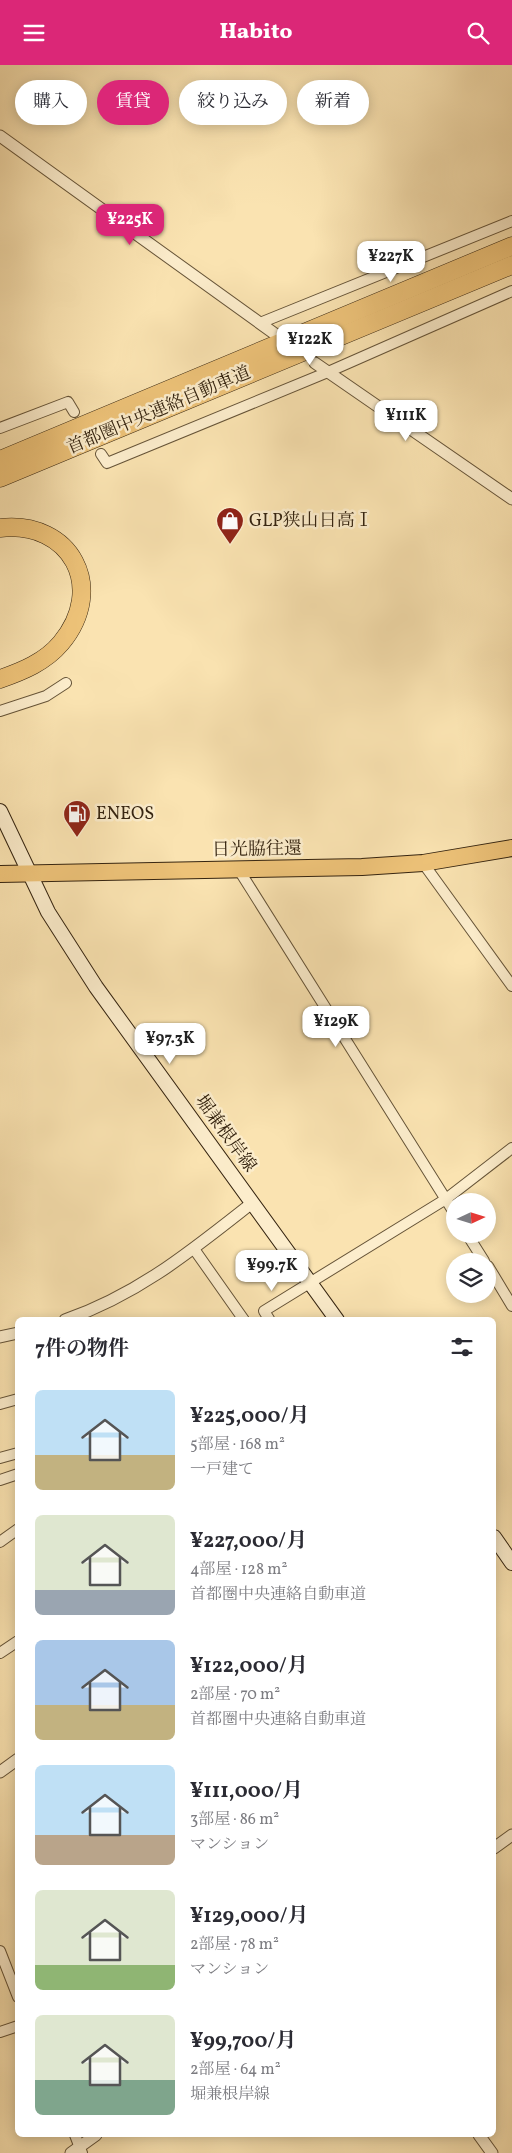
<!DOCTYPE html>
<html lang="ja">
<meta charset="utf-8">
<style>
:root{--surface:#fff;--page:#f2f2f3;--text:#2b2b33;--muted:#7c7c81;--accent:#db2777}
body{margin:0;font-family:Vollkorn,"Noto Serif JP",serif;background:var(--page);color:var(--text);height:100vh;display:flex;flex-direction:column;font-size:19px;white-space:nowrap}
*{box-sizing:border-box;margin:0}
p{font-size:16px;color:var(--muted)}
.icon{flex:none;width:28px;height:28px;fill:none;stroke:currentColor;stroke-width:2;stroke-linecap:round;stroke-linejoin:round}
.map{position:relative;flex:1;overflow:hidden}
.details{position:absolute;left:15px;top:1252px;width:481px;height:820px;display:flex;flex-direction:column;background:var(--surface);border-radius:8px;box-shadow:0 2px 12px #0003}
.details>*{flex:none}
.hud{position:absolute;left:15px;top:15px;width:482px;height:45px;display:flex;gap:10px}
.needle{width:32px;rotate:86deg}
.buttons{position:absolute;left:446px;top:1128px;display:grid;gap:10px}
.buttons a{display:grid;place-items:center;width:50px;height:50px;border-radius:50%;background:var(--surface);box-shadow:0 2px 12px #0003;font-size:25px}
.price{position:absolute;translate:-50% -42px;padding:0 11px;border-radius:10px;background:#fff;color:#222;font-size:16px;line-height:32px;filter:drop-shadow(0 1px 2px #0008)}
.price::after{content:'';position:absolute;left:50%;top:30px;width:15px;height:11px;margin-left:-8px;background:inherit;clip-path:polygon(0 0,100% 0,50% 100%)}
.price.selected{background:var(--accent);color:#fff}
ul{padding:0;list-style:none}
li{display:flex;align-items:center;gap:15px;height:125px;padding:0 20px}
li span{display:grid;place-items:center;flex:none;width:140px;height:100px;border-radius:8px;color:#555}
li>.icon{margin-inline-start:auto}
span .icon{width:60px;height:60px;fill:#fffc;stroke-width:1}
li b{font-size:21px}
h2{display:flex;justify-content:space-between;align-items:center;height:60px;padding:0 20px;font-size:21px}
.tag{padding:0 18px;border-radius:22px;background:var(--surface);box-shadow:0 2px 12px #0003;font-size:18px;line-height:45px}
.tag.selected{background:var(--accent);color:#fff}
header{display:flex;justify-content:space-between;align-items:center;height:65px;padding:0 20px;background:var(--accent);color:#fff;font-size:22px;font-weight:800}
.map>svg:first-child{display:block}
</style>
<header><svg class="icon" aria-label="menu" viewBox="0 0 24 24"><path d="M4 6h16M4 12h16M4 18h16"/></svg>Habito<svg class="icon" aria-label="search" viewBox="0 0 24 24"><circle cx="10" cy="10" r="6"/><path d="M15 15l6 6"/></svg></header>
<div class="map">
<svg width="512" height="2088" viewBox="0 0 512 2088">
<rect width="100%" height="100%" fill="#fae3b1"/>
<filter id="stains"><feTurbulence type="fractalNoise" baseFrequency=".004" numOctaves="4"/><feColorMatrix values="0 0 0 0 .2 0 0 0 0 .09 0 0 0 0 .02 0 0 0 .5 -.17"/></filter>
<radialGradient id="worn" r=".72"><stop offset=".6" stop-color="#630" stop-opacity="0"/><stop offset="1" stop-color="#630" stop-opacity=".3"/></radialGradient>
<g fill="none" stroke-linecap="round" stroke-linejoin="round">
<defs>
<g id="minor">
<polyline points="260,258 512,156"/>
<polyline points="0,363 68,337 74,347"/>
<polyline points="101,389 107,398 328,307 512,226"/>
<polyline points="0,646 46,631 66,618"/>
<polyline points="423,798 512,921"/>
<polyline points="239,805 455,1149"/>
<polyline points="467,1169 484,1196"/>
<polyline points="194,1184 244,1255"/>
<polyline points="488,1201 512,1241"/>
<polyline points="266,1255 269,1254 264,1246 446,1134 512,1083"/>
<polyline points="0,1339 18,1334"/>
<polyline points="0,1393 18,1388"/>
<polyline points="0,1415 18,1409"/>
<polyline points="0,1477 18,1464"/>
<polyline points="0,1588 18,1576"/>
<polyline points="0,1886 18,1932"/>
<polyline points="0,1967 18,1961"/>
<polyline points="75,2070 82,2088"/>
</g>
<g id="tertiary">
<polyline points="0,71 275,269"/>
<polyline points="315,298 512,434"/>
<path d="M65,1255C139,1229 191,1186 252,1138"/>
<polyline points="0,1272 18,1268"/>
<polyline points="0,1707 18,1694"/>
<polyline points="494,1783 512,1770"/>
<polyline points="479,2070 492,2088"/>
<polyline points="71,2088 96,2070"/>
</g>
<g id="secondary">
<polyline points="0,746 48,847 96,922 337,1255"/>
<polyline points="494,1472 512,1498"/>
</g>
<polyline id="trunk" points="0,809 362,802 423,798 512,783"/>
<g id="motorway">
<polyline points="0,395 512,181"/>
<polyline points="0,413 512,200"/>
<path d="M0,463C71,455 107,523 61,578C45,597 23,606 0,614"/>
</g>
</defs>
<use href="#minor" stroke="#665438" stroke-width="12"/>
<use href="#tertiary" stroke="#665438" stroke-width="13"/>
<use href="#secondary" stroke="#352410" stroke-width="16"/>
<use href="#trunk" stroke="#352410" stroke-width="18"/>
<use href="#motorway" stroke="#352410" stroke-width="19"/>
<use href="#minor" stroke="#fcedcc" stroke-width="10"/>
<use href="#tertiary" stroke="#fcedcc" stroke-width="11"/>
<use href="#secondary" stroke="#fcedcc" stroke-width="14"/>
<use href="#trunk" stroke="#edc278" stroke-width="16"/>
<use href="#motorway" stroke="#edc278" stroke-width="18"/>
</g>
<defs>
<symbol id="shop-pin" viewBox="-11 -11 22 30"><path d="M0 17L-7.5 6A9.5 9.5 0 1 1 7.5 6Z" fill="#8f2418" stroke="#fcedcc"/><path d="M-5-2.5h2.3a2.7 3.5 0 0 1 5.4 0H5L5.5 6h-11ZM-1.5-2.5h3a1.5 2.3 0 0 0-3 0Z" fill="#fff"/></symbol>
<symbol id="fuel-pin" viewBox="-11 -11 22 30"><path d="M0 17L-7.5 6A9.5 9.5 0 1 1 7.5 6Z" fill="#8f2418" stroke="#fcedcc"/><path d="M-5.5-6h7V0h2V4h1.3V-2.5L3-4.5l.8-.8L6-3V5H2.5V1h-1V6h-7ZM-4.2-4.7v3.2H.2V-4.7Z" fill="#fff"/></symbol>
</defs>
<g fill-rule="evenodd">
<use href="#shop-pin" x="214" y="440" width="32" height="43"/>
<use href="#fuel-pin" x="61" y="733" width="32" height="43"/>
</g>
<g text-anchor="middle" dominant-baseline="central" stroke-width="5" stroke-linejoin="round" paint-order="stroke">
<g font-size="18" fill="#352410" stroke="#fcedcc">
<text transform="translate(159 346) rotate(-23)">首都圏中央連絡自動車道</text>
<text transform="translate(257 785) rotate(-1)">日光脇往還</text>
<text transform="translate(225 1069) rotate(54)">堀兼根岸線</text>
</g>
<g font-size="18" fill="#352410" stroke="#fcedcc" text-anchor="start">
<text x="249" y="456">GLP狭山日高Ⅰ</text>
<text x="96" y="749">ENEOS</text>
</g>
</g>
<rect width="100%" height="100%" filter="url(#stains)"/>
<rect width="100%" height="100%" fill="url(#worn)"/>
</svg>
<div class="buttons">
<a><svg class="needle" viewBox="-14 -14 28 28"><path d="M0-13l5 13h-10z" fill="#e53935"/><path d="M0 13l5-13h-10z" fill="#7c7c81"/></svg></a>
<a><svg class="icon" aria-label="layers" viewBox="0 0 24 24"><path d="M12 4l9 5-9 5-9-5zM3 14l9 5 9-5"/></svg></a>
</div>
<b class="price selected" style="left:130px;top:181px">¥225K</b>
<b class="price" style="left:391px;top:218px">¥227K</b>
<b class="price" style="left:310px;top:301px">¥122K</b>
<b class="price" style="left:406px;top:377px">¥111K</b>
<b class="price" style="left:336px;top:983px">¥129K</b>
<b class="price" style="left:170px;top:1000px">¥97.3K</b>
<b class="price" style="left:272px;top:1227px">¥99.7K</b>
<div class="hud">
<a class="tag">購入</a>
<a class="tag selected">賃貸</a>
<a class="tag">絞り込み</a>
<a class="tag">新着</a>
</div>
<section class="details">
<h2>7件の物件<svg class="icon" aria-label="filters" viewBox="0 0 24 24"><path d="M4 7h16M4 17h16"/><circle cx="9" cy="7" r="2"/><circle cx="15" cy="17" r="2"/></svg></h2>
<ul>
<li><span style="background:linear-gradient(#bfe0f5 65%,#c2b280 0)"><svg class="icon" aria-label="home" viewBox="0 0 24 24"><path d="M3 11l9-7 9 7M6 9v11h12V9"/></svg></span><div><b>¥225,000/月</b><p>5部屋 · 168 m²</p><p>一戸建て</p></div></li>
<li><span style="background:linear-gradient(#dfe7d0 75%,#9aa5b1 0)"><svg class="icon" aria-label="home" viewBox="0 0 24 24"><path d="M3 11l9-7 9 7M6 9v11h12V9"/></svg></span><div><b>¥227,000/月</b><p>4部屋 · 128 m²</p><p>首都圏中央連絡自動車道</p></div></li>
<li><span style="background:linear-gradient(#a9c7e8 65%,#c2b280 0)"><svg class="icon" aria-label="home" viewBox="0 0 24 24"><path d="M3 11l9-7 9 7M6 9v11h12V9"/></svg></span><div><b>¥122,000/月</b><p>2部屋 · 70 m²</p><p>首都圏中央連絡自動車道</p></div></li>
<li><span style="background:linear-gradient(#bfe0f5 70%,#b9a48a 0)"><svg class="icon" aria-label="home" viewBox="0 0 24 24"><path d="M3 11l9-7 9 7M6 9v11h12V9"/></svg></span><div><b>¥111,000/月</b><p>3部屋 · 86 m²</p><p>マンション</p></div></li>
<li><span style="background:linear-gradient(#dfe7d0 75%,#8fb573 0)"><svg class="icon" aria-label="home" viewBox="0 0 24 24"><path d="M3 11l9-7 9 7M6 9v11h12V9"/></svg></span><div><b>¥129,000/月</b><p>2部屋 · 78 m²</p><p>マンション</p></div></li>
<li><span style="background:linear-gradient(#dfe7d0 65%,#7fa58c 0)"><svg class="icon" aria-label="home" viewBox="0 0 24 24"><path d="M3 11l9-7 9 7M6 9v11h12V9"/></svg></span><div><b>¥99,700/月</b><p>2部屋 · 64 m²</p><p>堀兼根岸線</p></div></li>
</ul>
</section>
</div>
